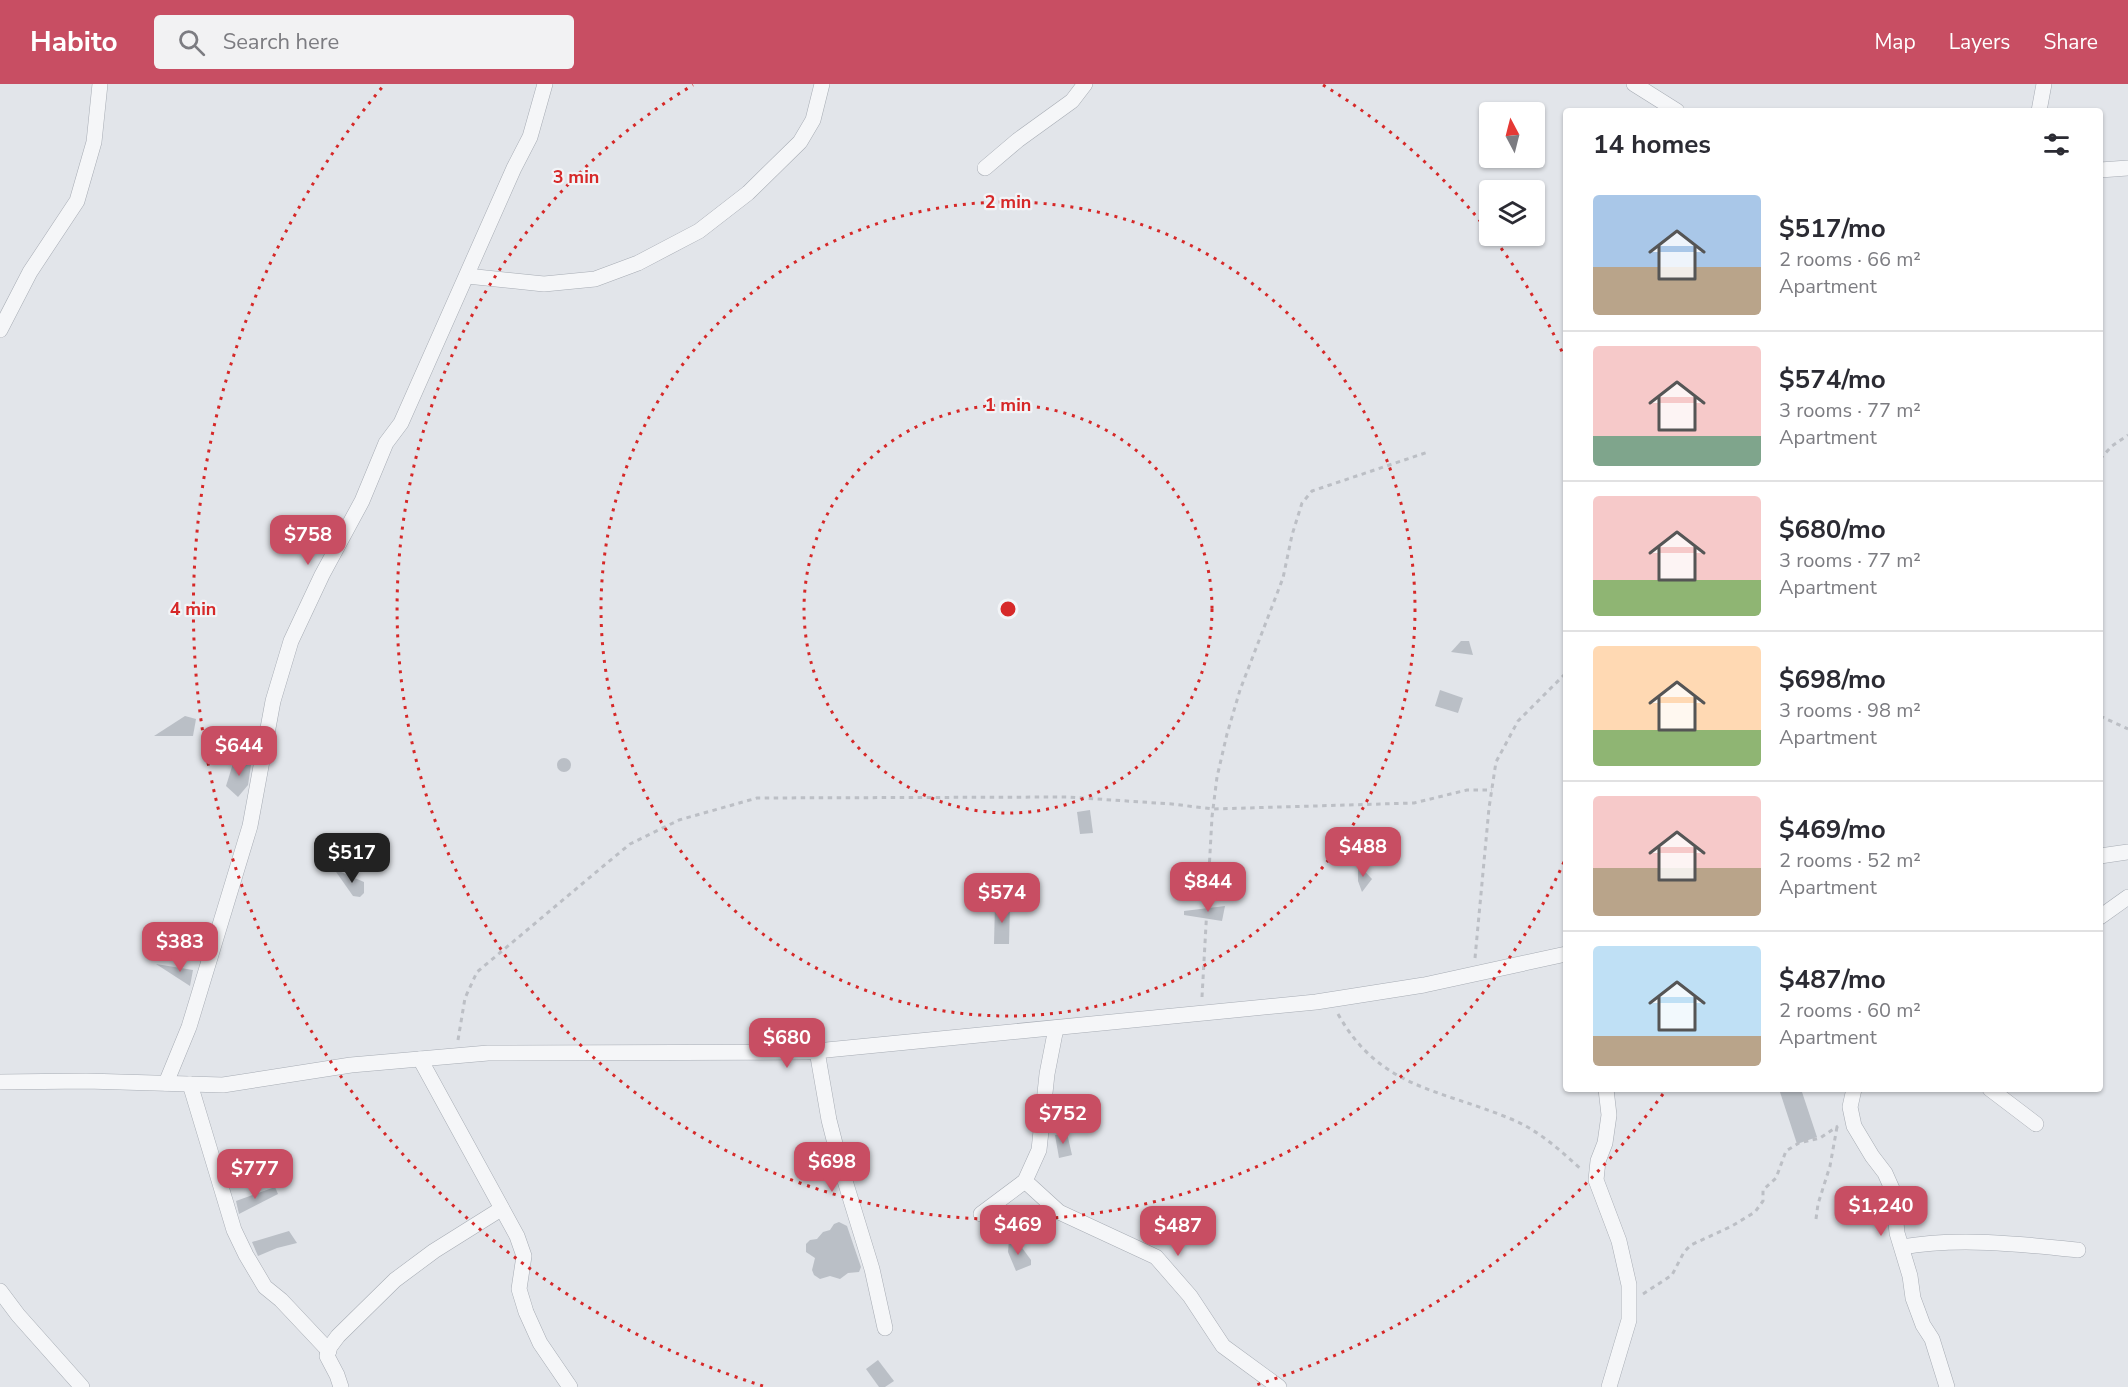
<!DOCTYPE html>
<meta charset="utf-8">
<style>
:root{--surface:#fff;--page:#f2f2f3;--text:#2b2b33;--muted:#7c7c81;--line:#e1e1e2;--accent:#c84e63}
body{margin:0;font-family:"Nunito Sans",sans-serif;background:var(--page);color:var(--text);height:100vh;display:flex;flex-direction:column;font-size:22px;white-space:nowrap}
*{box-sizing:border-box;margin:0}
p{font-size:20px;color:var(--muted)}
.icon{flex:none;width:33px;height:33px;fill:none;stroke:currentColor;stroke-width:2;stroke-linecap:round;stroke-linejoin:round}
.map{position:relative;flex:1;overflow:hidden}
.drawer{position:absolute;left:1563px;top:24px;width:540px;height:984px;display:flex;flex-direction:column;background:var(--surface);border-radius:6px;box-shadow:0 2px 4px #0004}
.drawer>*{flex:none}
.needle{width:39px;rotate:353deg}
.buttons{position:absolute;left:1479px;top:18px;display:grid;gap:12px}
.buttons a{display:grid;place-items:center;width:66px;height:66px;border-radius:6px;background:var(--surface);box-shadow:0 2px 4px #0004;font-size:30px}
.price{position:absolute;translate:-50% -51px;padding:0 14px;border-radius:12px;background:var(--accent);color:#fff;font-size:20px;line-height:39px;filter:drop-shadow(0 2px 3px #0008)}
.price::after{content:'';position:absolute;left:50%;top:36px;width:18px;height:14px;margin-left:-9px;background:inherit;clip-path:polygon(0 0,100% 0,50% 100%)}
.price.current{background:#222;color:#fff}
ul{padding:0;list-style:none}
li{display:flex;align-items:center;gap:18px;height:150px;padding:0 30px}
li+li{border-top:2px solid var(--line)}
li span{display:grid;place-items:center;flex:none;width:168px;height:120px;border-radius:6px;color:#555}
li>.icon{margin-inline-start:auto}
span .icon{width:72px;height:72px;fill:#fffc;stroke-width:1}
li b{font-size:26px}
h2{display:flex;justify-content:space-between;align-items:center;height:72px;padding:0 30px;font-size:26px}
header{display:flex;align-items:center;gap:36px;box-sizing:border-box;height:84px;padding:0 30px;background:var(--accent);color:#fff}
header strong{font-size:28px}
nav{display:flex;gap:33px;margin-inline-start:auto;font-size:21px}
.search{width:420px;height:54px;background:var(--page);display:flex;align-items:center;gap:15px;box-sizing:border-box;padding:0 21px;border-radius:6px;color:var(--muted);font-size:22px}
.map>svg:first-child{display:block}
</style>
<header>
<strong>Habito</strong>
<div class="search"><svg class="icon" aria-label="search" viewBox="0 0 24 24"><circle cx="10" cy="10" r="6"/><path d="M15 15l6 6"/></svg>Search here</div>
<nav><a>Map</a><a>Layers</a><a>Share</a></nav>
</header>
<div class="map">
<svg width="2128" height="1303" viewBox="0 0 2128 1303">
<rect width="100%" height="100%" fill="#e2e5ea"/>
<g fill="#babfc6">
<polygon points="1461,557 1469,557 1473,571 1451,568"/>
<polygon points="1440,606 1463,614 1458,629 1435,622"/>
<polygon points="185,632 196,635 193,652 154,652"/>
<polygon points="235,673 251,681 248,701 238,713 226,702"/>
<circle cx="564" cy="681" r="7"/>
<polygon points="1090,726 1093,749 1080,750 1077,728"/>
<polygon points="1358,780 1372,795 1362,808 1358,797"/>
<polygon points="334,785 364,798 364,809 360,813 353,812"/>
<polygon points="995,820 1010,820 1009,860 994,860"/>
<polygon points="1225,822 1222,837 1184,831 1184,827"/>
<polygon points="156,880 193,886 190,902"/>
<polygon points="1779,1005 1801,1005 1817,1053 1797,1060"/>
<polygon points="1067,1049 1072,1071 1059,1074 1055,1051"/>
<polygon points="275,1103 278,1110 239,1130 236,1117"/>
<polygon points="839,1138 847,1142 861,1183 859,1188 848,1189 840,1195 830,1192 820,1195 814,1191 812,1186 815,1174 806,1168 806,1160 810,1156 817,1155 823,1148 830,1146 834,1140"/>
<polygon points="289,1147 297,1159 277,1164 258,1172 252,1158"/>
<polygon points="1009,1155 1020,1161 1031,1176 1031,1181 1016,1187 1008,1168"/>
<polygon points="878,1276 894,1297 885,1303 879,1303 866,1285"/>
</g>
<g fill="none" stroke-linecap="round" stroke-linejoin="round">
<defs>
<g id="street">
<polyline points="1634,0 1677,27"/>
<polyline points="2039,27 2044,0"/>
<polyline points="985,84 1018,56 1072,17 1085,0"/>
<polyline points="2100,86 2128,84"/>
<polyline points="467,192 544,200 595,195 638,179 699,147 748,109 800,58 813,36 822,0"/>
<polyline points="0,246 30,188 77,117 94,58 100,0"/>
<polyline points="2100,772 2128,768"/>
<polyline points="2100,833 2128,813"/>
<polyline points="817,967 829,1036 842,1087 872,1185 885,1244"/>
<polyline points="420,975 517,1152 524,1172 519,1205 526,1228 540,1259 570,1303"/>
<polyline points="0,998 86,997 223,1001 351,981 488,969 806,968 1316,918 1424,901 1566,870"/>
<polyline points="166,999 189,943 250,742 273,617 291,557 322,491 362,417 386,359 401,339 514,84 530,53 545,0"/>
<polyline points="190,1000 234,1146 246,1171 265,1203 281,1216 329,1267"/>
<polyline points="1606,1005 1609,1031 1605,1059 1598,1077 1596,1096 1619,1157 1629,1201 1629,1236 1609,1303"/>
<polyline points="1854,1005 1850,1023 1854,1042 1872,1072 1885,1089 1893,1107 1897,1149 1910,1192 1913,1214 1923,1241 1932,1255 1947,1303"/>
<polyline points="1990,1005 2036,1040"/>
<polyline points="1025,1097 1059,1128 1156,1173 1190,1212 1223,1262 1279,1303"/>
<polyline points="981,1130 1025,1097 1039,1066 1047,990 1056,944"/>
<path d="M1902,1163C1958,1153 2021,1160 2078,1166"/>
<polyline points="0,1207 18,1231 82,1303"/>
<polyline points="341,1303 337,1291 327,1272 329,1264 338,1252 395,1196 434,1167 501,1125"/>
</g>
</defs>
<use href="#street" stroke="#a7acb4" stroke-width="16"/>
<g stroke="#bcbfc5" stroke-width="3" stroke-dasharray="4.5 4.5" stroke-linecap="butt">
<polyline points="2100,375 2112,362 2128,351"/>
<polyline points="2100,632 2128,645"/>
<polyline points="1475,874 1489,724 1496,678 1518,637 1566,589"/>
<polyline points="1202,913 1212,733 1217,693 1227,650 1240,606 1283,494 1292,451 1302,419 1312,407 1428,368"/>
<path d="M1338,930C1380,1005 1440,1005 1511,1035C1538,1046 1560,1066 1582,1086"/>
<polyline points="458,956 465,914 477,888 601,784 630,760 679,736 757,714 1067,713 1172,720 1213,725 1414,719 1467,706 1492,706"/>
<polyline points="1816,1135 1818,1120 1830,1082 1837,1043"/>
<polyline points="1643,1210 1672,1191 1684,1168 1691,1161 1732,1142 1755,1128 1763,1117 1763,1106 1776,1094 1786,1067 1799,1059 1820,1054 1838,1042"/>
</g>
<use href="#street" stroke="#f5f6f8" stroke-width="15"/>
</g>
<g fill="none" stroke="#d62828" stroke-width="3" stroke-dasharray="3 6">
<circle cx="1008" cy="525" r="204"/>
<circle cx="1008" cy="525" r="407"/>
<path d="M1564 778A611 611 0 1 1 693 1M1323 1A611 611 0 0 1 1564 272"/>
<path d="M1663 1010A815 815 0 0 1 1253 1302M763 1302A815 815 0 0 1 384 1"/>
</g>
<circle cx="1008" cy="525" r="9" fill="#d62828" stroke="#f2f4f7" stroke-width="3"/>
<g font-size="18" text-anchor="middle" font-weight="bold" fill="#d62828" stroke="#f2f4f7" stroke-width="4.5" stroke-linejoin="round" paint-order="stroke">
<text x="576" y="99">3 min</text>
<text x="1008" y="124">2 min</text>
<text x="1008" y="327">1 min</text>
<text x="193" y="531">4 min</text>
</g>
</svg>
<div class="buttons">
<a><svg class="needle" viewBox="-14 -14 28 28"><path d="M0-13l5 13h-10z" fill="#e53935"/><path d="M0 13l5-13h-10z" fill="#7c7c81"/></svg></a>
<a><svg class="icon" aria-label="layers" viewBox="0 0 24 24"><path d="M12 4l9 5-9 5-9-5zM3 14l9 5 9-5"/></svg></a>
</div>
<b class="price" style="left:308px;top:482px">$758</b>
<b class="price" style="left:239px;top:693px">$644</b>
<b class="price" style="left:1363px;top:794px">$488</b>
<b class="price current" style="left:352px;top:800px">$517</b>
<b class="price" style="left:1208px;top:829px">$844</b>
<b class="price" style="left:1002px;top:840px">$574</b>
<b class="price" style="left:180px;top:889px">$383</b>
<b class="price" style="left:787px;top:985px">$680</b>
<b class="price" style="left:1063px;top:1061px">$752</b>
<b class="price" style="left:832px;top:1109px">$698</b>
<b class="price" style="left:255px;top:1116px">$777</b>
<b class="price" style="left:1881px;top:1153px">$1,240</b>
<b class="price" style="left:1018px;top:1172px">$469</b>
<b class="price" style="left:1178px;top:1173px">$487</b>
<section class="drawer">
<h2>14 homes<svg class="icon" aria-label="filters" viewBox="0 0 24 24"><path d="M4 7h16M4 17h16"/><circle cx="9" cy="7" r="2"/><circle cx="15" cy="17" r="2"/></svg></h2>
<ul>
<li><span style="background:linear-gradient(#a9c7e8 60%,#b9a48a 0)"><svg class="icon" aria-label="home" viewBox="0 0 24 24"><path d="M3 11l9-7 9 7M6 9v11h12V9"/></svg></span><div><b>$517/mo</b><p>2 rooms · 66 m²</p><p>Apartment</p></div></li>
<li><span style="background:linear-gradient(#f6c9c9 75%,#7fa58c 0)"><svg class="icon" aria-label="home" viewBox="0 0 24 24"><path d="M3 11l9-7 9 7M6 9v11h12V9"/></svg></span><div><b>$574/mo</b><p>3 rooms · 77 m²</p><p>Apartment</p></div></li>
<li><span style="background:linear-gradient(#f6c9c9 70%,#8fb573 0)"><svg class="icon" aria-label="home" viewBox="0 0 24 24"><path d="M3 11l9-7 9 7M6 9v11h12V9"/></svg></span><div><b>$680/mo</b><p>3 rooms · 77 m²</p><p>Apartment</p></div></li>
<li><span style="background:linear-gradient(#ffd9b3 70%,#8fb573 0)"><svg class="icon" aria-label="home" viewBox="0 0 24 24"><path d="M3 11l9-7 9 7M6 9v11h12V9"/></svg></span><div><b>$698/mo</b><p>3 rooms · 98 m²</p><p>Apartment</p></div></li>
<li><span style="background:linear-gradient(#f6c9c9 60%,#b9a48a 0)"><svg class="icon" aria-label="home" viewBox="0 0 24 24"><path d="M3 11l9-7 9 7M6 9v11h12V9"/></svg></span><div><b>$469/mo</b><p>2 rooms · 52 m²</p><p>Apartment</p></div></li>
<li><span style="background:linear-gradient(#bfe0f5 75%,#b9a48a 0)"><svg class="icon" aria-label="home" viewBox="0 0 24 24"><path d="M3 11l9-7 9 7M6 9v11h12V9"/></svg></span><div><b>$487/mo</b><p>2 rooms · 60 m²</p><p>Apartment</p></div></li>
</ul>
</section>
</div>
